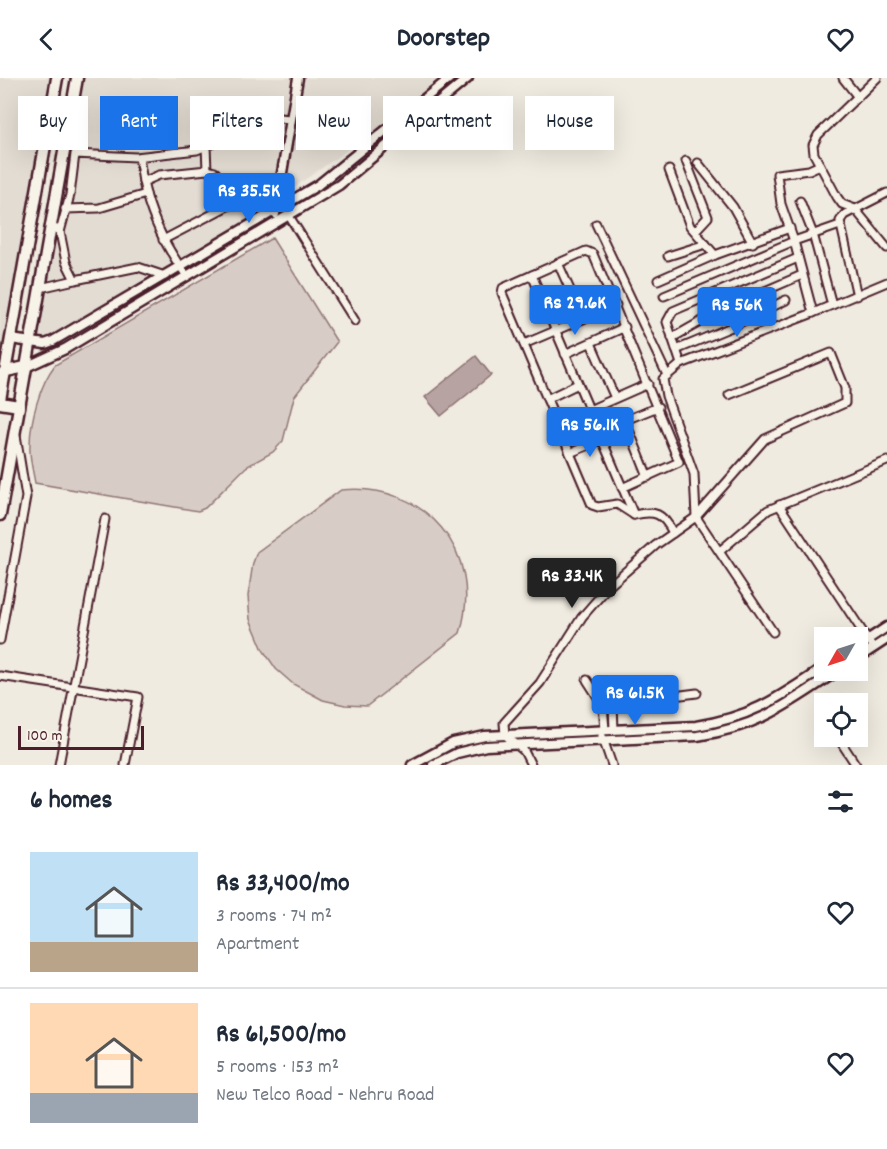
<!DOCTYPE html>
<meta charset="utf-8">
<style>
:root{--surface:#fff;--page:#f6f6f7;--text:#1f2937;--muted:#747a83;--line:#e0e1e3;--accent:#1a73e8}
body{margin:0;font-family:Dekko,sans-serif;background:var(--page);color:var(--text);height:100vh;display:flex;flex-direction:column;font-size:22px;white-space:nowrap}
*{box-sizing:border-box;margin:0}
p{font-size:20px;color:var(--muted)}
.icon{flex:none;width:33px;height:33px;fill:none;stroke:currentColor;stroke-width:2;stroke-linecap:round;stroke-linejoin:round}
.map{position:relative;height:687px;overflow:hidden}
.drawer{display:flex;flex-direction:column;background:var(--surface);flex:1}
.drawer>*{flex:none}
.banner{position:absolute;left:18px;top:18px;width:852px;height:54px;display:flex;gap:12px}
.needle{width:39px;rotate:231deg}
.fabs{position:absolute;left:814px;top:549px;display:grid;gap:12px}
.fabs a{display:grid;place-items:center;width:54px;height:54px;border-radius:0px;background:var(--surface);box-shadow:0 6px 24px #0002;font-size:30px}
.scale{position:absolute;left:18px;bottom:15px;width:126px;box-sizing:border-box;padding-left:6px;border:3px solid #4a1f2b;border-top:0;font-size:16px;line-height:21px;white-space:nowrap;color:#4a1f2b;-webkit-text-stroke:4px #f7f3e8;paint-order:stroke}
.price{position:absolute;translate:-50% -51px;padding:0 14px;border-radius:6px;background:var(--accent);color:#fff;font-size:20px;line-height:39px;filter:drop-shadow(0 2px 3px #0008)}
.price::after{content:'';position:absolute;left:50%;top:36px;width:18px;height:14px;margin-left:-9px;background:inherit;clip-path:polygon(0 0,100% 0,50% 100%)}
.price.active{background:#222;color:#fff}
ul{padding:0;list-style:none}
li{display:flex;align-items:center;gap:18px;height:150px;padding:0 30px}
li+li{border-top:2px solid var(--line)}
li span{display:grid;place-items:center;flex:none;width:168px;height:120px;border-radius:0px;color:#555}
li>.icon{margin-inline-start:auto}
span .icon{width:72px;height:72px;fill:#fffc;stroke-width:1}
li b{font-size:26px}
h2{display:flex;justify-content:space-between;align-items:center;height:72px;padding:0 30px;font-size:26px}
.chip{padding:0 21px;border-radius:0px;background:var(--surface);box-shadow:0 6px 24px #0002;font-size:21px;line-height:54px}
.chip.active{background:var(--accent);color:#fff}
header{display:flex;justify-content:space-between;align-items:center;height:78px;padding:0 30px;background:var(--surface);font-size:27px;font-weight:700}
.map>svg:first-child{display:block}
</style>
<header><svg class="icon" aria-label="back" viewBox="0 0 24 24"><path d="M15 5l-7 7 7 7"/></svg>Doorstep<svg class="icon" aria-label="heart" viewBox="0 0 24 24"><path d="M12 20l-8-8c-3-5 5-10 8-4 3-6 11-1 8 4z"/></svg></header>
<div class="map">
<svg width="887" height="687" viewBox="0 0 887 687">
<rect width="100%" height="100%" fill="#f0ebe0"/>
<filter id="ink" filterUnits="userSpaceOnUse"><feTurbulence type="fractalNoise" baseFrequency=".0167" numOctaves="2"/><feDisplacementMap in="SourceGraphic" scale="12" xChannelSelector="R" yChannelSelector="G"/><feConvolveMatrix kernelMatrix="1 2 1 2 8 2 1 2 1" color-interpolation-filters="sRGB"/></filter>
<g filter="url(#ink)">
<g fill="#e3dcd2">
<polygon points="0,0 56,0 0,314"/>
<polygon points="81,0 443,0 376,52 243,145 34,267"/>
</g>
<g fill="#d8cdc6" stroke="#917678" stroke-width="1.5">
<path d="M272,160L337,264L294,319L283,363L273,374L246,389L205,430L198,433L35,405C33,393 29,379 30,367C30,343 40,306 55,287Z"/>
<path d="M341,412C425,403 485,474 460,555L367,628L345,627L323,622L293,606L276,591L263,572L250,541L248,518L253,485L257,474Z"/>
</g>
<polygon fill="#b7a4a2" stroke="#8b6f72" stroke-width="1.5" points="476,278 491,297 441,338 425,319"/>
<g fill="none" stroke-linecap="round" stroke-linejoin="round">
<defs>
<g id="minor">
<polyline points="843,0 858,19"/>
<polyline points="877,0 818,57 813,67 814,76 837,119 842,126 855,131 887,170"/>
<polyline points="139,79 143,104"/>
<polyline points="686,83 708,139 695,153"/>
<polyline points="698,85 733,129 753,165"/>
<polyline points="207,92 215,94 226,107 235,104 245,117"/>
<polyline points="669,92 690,148 715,177"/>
<polyline points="800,123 813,156 832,227"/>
<polyline points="65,131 99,130 146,116"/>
<polyline points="289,138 355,243"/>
<polyline points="596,146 667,297"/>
<polyline points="57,151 60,154 66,184 75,202 138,189 165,198"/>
<polyline points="60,154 70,117 75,76 136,79 197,72 219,63 243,47 270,39 290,41"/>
<polyline points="163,162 281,100"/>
<polyline points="668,178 706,166"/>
<polyline points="558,185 583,241"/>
<path d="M532,197L634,437C655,432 663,435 673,455"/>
<path d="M187,198C165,169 151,140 143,104L159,97L207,92L206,68"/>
<polyline points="658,202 715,177 790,150"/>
<polyline points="40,210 75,202"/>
<polyline points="664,218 794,163 781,126 777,96 809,92 820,87"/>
<polyline points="857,218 840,143 844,137 887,115"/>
<polyline points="813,235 887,204"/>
<polyline points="672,260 723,231 802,197"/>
<polyline points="591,265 615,320"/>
<polyline points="524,266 616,227"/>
<polyline points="676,272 729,250 786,222"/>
<polyline points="565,276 625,249"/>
<polyline points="681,286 667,244 673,233 798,180"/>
<polyline points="547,321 578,306"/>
<polyline points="589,332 648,306"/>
<polyline points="625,342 648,399"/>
<polyline points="598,353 658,329"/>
<polyline points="570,375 601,362"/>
<polyline points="622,410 679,384 593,176 586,173 503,210 502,215 592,427 598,429 617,426 634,437"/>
<polyline points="779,427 870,565"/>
<polyline points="720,473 768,432 887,383"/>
<polyline points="773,554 696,439 694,396 666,318 663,301 681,286 813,235 794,163 840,147"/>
<polyline points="0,562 26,419 16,357"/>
<polyline points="0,598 138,619 125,687"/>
<polyline points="587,602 603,627 605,652"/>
<polyline points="613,626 614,652"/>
<polyline points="603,627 697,615"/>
<polyline points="602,658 612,687"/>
<polyline points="837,658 856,687"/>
<polyline points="59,687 105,441"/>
<polyline points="531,687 524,673 505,657 504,645 540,605 582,539 609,508 656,467 696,439 765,361 845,325 845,310 831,275 729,317"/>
</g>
<g id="tertiary">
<polyline points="275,136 298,0"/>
<polyline points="11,261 45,266 53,263 318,107 450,0"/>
<polyline points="26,289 65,271 339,107 468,0"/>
<polyline points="858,568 887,549"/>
<polyline points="858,580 887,561"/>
<path d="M412,687L453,665L485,658L696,648C753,639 778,620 825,589"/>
<path d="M433,687L457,675L486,668L697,658C759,649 788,626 839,592"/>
</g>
<g id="secondary">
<polyline points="0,297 6,293 26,289"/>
<polyline points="0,325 19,328"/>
</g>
<g id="primary">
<polyline points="0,322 57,0"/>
<polyline points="0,437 77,0"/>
</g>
</defs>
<use href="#minor" stroke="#4a1f2b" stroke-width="11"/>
<use href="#tertiary" stroke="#4a1f2b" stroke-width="13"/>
<use href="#secondary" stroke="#4a1f2b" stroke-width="15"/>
<use href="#primary" stroke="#4a1f2b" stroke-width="15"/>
<use href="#minor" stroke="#f7f3e8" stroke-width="7"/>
<use href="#tertiary" stroke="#f7f3e8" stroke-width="8"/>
<use href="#secondary" stroke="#f7f3e8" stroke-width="10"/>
<use href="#primary" stroke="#f7f3e8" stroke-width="10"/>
</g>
</g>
</svg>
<div class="fabs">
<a><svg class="needle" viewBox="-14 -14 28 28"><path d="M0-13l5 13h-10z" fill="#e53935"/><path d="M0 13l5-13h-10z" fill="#747a83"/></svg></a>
<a><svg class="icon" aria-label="locate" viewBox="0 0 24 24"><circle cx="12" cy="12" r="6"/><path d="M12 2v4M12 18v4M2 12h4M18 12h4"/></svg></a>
</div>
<div class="scale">100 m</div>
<b class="price" style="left:249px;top:146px">Rs 35.5K</b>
<b class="price" style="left:575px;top:258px">Rs 29.6K</b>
<b class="price" style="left:737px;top:260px">Rs 56K</b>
<b class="price" style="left:590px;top:380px">Rs 56.1K</b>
<b class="price active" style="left:572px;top:531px">Rs 33.4K</b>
<b class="price" style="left:635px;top:648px">Rs 61.5K</b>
<div class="banner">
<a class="chip">Buy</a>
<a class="chip active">Rent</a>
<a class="chip">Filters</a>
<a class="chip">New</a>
<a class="chip">Apartment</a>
<a class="chip">House</a>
</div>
</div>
<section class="drawer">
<h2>6 homes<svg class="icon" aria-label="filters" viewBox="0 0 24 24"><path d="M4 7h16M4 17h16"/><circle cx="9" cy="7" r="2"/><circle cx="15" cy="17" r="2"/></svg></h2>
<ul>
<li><span style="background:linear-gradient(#bfe0f5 75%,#b9a48a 0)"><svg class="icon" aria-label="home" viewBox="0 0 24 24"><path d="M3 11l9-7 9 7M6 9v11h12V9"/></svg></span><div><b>Rs 33,400/mo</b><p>3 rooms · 74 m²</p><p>Apartment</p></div><svg class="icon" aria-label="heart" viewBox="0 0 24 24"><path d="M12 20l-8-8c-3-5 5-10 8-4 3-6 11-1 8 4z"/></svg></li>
<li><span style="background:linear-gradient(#ffd9b3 75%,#9aa5b1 0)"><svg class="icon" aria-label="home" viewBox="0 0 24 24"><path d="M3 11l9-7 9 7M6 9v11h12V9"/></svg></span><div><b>Rs 61,500/mo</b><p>5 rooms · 153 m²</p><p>New Telco Road - Nehru Road</p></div><svg class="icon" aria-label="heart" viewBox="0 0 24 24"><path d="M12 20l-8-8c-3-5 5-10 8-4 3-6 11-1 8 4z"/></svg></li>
</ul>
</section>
